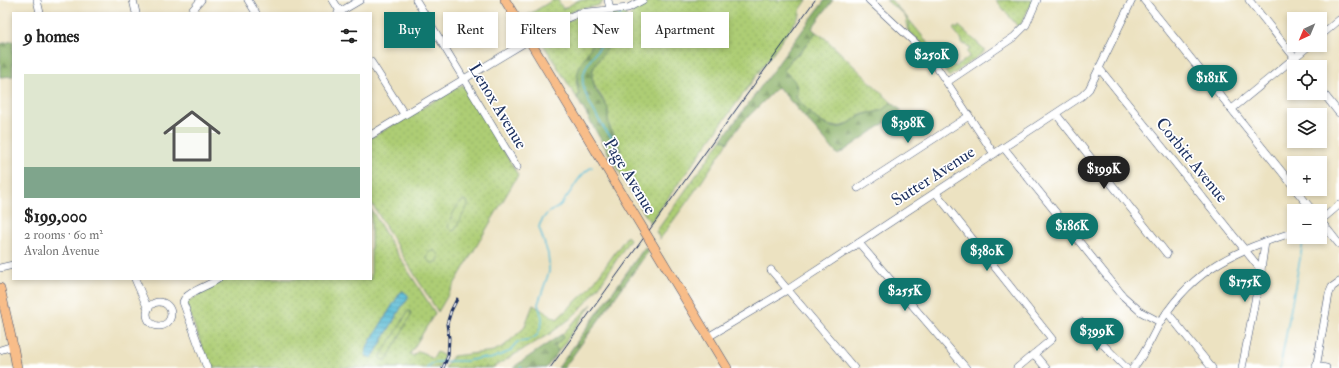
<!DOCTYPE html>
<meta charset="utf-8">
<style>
:root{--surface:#fff;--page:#f6f6f6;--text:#222;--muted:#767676;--line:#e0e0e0;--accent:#0f766e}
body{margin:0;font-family:"IM FELL Double Pica",serif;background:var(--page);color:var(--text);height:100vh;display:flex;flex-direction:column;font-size:15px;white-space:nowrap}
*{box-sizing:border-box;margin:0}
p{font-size:13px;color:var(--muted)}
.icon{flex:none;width:22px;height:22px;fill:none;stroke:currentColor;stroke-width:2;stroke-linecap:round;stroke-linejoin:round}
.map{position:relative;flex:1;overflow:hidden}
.panel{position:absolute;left:12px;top:12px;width:360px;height:268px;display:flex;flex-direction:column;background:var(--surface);border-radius:0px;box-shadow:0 2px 6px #0003}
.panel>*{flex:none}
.banner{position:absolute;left:384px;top:12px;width:380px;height:36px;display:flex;gap:8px}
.needle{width:26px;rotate:224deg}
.buttons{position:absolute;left:1287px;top:12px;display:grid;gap:8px}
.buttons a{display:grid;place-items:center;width:40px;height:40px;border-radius:0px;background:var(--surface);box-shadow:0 2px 6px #0003;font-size:20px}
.price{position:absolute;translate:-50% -34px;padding:0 9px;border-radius:14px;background:var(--accent);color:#fff;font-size:13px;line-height:26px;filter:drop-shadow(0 1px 2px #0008)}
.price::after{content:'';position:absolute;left:50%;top:24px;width:12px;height:9px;margin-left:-6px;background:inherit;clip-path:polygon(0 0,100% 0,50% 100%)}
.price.current{background:#222;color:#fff}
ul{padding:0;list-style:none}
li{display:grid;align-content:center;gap:8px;height:212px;padding:0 12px}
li+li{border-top:1px solid var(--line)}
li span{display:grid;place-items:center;height:124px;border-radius:0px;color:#555}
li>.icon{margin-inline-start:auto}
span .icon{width:72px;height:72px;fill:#fffc;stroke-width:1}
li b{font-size:17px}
h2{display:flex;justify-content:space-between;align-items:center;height:48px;padding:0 12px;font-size:17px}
.tag{padding:0 14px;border-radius:0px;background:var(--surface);box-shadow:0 2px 6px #0003;font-size:14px;line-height:36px}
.tag.current{background:var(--accent);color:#fff}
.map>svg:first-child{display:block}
</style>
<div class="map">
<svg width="1339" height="368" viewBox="0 0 1339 368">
<defs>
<pattern id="grass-dots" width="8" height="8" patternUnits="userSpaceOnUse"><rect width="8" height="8" fill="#adcd75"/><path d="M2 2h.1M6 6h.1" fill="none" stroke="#94b068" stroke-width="1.8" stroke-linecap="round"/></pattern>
<pattern id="forest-firs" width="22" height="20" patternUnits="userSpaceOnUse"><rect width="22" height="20" fill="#8ab066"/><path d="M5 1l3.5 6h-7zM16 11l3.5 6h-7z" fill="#709057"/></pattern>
<pattern id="wetland-marsh" width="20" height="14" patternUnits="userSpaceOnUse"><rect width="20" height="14" fill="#adcd75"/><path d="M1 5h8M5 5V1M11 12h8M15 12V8" fill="none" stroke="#94b068"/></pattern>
<pattern id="water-rules" width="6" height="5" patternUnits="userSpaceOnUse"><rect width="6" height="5" fill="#58bcd6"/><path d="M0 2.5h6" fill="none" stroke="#4899b1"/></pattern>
</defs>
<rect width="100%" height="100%" fill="#fff"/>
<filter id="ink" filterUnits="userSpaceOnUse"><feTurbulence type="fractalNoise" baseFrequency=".025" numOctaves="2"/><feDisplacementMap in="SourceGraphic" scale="8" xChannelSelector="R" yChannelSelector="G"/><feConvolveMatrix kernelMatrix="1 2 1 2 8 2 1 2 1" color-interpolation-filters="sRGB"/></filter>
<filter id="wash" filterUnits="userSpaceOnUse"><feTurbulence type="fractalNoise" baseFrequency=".012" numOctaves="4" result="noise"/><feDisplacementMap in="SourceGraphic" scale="16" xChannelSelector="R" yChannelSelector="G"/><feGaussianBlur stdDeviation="0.9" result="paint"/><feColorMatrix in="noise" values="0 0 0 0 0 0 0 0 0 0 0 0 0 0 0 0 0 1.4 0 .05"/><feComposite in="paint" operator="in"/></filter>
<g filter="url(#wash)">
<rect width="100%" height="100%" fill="#ece2c1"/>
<g fill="url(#grass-dots)" stroke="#647e6a" fill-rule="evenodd">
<path d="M553,0H558L563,9L579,0H603V2C598,8 586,7 579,9C564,14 550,22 537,31L531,30L523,18Z"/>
<path d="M650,0H807L800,10V15L650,223L613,161C615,158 618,156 619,153C623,146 610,131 608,122C607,117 609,112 607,107C603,96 594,90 592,77C590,60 628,31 633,10Z"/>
<polygon points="996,0 1033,0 1019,28"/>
<polygon points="618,11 618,13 614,13 610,22 597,38 585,57 576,81 579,94 577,98 540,39 540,37 574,18 584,15"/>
<polygon points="910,21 941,59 938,62 923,44 908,31"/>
<polygon points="959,26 984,49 984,52 950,76 948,76 945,70 952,64 956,67 970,56 967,52 970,49 966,44 962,44 962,40 953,29 955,27 957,29"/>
<path d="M816,32L825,38L891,102C880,116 874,110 861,115C855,117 851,123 846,125C823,132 809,112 796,97L797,90L783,71L793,57L801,52Z"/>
<polygon points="462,85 466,88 518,175 438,312 400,251 371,202 371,138"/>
<polygon points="722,139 728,142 702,181 660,239 656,232"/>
<path d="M371,209L396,252L435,313L410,354L413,356L418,351L422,352L433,359L437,352L444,356L439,368H210L186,303L188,301L213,287L224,279H371ZM403,291L408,299L402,306L374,355L367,357L365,355L368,345L400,293Z"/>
<polygon points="627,236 630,239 600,285 585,304 571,318 551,333 492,368 445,368 453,356 494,351 504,346 524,328 533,305 557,319 589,289"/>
<polygon points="592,304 558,352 555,346 563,338 562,334"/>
</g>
<g fill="url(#forest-firs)" stroke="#527062">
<path d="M825,0H833L812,28L816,32L801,52L793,57L783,70C794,79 799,83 796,97C809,111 825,135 847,125C852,122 855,118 860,116C873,110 879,116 891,102L902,111L838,155L778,87L742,123L728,142L722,139Z"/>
<path d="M614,13H626V25L597,62L592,71V77L595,89L608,108V121L610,129L620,148V153L613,161L577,98L579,94C578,90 577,86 577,81C575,61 605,31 614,13Z"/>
<polygon points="13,41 13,76 0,77 0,44"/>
<polygon points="645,247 648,252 564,368 558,368"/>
<polygon points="562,334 563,338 555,346 558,352 546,368 515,368 515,366"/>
</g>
<g fill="url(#wetland-marsh)" stroke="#647e6a">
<path d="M464,200L467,201L468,205L455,230L452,231L448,227C451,218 455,205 464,200Z"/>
<circle cx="433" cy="257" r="6"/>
<polygon points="408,311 410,311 411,314 410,317 389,356 386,360 382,360 380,358 381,355 400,326 406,314"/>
</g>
<path fill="#adcd75" stroke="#647e6a" d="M886,0H891L910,21L908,31C906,27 908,23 906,18C902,11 892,6 886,0Z"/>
<polygon fill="url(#water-rules)" stroke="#3a769a" points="403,291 408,295 408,299 402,306 374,355 371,358 365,355 368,345 400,293"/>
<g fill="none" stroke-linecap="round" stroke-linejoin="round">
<g stroke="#58bcd6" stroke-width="1.5">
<polyline points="625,3 626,0"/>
<path d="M610,156L614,152C614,150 615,146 615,143C613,137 607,133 604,128C597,117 580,90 583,77C586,61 600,48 609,35C613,28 618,20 621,13"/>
<polyline points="521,367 521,368"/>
<path d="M427,368L431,364L440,362L453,361H466L481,358L490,359L511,351V349L517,342L526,341L535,337L538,334L542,322V317L538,304L549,272V263L548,254L539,227C540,222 545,215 549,212C552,210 555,210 558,207C571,196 577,175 592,167"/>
<polyline points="1280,368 1304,237"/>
</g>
</g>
</g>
<g filter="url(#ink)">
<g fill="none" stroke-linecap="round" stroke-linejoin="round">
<defs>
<g id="minor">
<polyline points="37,0 40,13"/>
<polyline points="133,0 136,13"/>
<polyline points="248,0 256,13"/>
<polyline points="333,0 341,13"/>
<polyline points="416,0 517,167"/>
<polyline points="608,0 610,9"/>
<polyline points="869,0 923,50 932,60 994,154"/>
<polyline points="1144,0 1294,187"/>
<polyline points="1249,0 1302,67"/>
<polyline points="190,13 201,0"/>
<polyline points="338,13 360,0"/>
<polyline points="1320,36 1339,20"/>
<polyline points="371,62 404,114"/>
<polyline points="1099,68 1261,270"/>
<polyline points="947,82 1014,37 1026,25 1037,0"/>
<polyline points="1320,89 1339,113"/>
<polyline points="1232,109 1310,45"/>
<polyline points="1056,114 1167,254"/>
<polyline points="371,135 529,40 553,24 579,13 628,8 643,0"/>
<polyline points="1004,148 1123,296 1141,312 1160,322"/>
<polyline points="858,188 969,116"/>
<polyline points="1295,189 1313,211"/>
<polyline points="936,193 1052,339 1017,368"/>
<polyline points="1320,220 1339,244"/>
<polyline points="1320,221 1339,205"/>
<polyline points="859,243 966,368"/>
<polyline points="0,268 13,265"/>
<polyline points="771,270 854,368"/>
<polyline points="135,279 148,309"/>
<circle cx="159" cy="314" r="12"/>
<polyline points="1167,312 1212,368"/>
<polyline points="1081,322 1126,368"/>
<polyline points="708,337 787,290 1082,96 1089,89 1132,0"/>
<polyline points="0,350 13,346"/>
<polyline points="1034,354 1046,368"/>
<polyline points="1316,366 1326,368"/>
<path d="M207,368L183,302C186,292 209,286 218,279"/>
<path d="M1133,368C1146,354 1151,337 1161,321C1195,267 1236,251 1294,232"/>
<polyline points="1242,368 1261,270 1265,242"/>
<polyline points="1316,368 1329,294 1332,287 1339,282"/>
</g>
<g id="major">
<polyline points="505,0 596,151"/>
<polyline points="651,242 727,368"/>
<polyline points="0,288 13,346 17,368"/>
</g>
</defs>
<use href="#minor" stroke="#3a4a6d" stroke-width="8"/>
<use href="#major" stroke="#3a4a6d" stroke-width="10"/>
<use href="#minor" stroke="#fff" stroke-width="7"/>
<use href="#major" stroke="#f8bd89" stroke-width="9"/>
<polyline stroke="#1b2f5e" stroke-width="1" points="550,368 815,0"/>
<defs>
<polyline id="rail" points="443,368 448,356 449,338 447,324 451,311 457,299"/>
</defs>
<use href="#rail" stroke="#1b2f5e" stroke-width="3"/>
<use href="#rail" stroke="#fff" stroke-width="1.5" stroke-dasharray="4.5" stroke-linecap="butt"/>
<defs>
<polyline id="major-bridge" points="596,151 651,242"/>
</defs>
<use href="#major-bridge" stroke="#3a4a6d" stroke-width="10" stroke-linecap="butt"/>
<use href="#major-bridge" stroke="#f8bd89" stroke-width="9"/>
</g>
</g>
<g text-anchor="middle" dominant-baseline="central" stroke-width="3.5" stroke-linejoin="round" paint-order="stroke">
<g font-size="17" fill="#1b2f5e" stroke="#fff">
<text transform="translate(498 106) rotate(59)">Lenox Avenue</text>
<text transform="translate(1192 160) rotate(51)">Corbitt Avenue</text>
<text transform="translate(630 176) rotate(59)">Page Avenue</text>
<text transform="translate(933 176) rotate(-33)">Sutter Avenue</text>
</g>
</g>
</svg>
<div class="buttons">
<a><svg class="needle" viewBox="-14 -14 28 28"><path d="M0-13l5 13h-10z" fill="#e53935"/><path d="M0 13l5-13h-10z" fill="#767676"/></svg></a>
<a><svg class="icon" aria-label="locate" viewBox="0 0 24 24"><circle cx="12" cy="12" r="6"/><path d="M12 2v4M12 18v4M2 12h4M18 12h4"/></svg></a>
<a><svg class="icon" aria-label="layers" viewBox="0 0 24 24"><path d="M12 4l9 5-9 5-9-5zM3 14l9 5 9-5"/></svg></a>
<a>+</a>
<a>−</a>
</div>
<b class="price" style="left:932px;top:76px">$250K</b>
<b class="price" style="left:1212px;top:99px">$181K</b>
<b class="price" style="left:908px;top:144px">$398K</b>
<b class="price current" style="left:1104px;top:190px">$199K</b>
<b class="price" style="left:1072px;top:247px">$186K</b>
<b class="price" style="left:987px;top:272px">$380K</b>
<b class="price" style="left:1245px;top:303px">$175K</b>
<b class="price" style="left:905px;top:312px">$255K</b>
<b class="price" style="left:1097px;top:352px">$399K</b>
<div class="banner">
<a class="tag current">Buy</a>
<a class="tag">Rent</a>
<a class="tag">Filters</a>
<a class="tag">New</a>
<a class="tag">Apartment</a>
</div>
<section class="panel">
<h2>9 homes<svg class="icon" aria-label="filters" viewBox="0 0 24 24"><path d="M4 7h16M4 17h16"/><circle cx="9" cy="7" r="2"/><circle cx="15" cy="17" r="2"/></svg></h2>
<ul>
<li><span style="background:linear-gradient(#dfe7d0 75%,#7fa58c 0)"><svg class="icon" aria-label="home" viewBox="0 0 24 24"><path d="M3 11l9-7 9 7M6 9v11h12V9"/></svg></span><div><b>$199,000</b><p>2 rooms · 60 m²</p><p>Avalon Avenue</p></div></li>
</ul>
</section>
</div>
